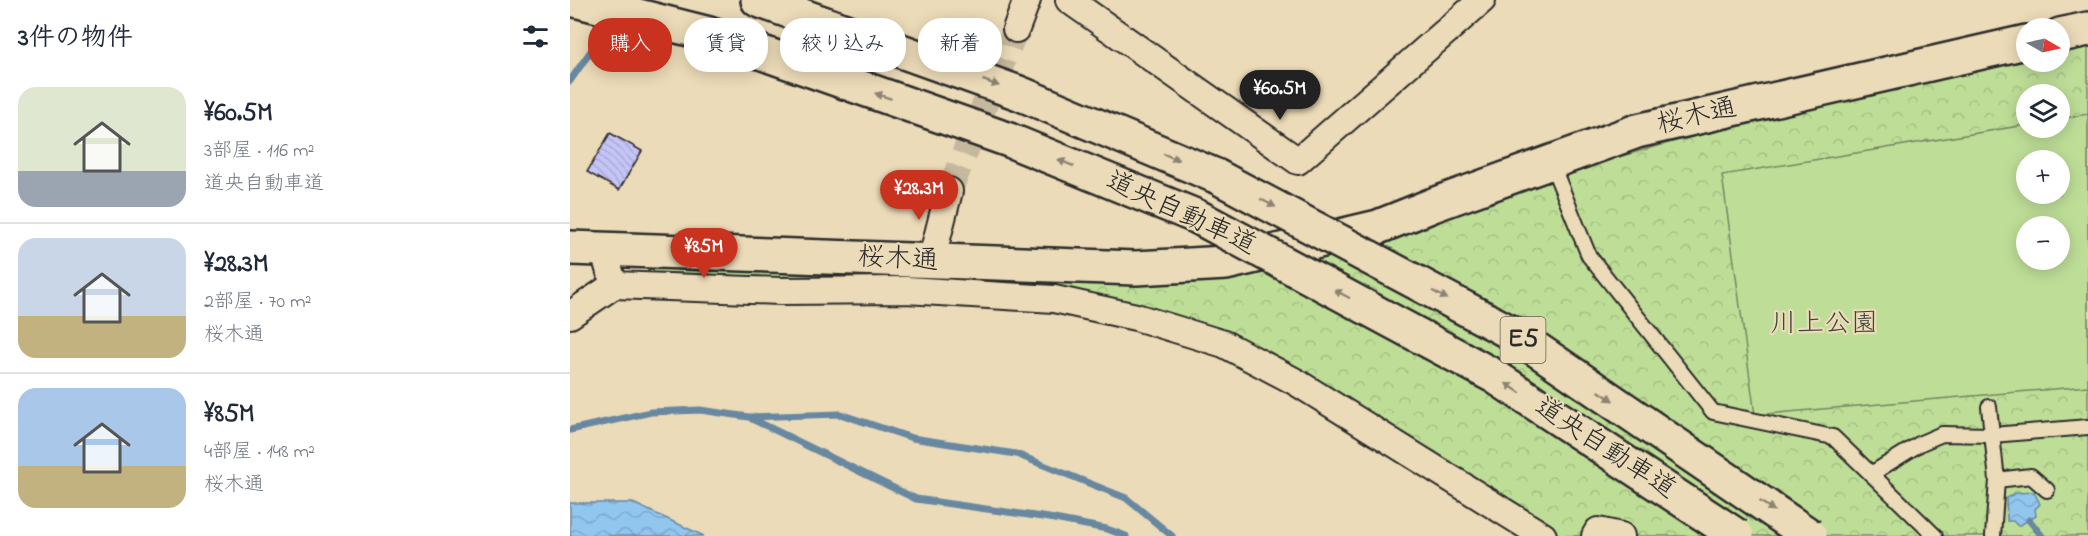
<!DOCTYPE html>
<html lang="ja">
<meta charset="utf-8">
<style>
:root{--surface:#fff;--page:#f2f2f3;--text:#1f2937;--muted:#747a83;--line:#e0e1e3;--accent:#c8321e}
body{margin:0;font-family:"Indie Flower","Klee One",sans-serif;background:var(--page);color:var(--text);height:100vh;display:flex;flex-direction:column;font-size:22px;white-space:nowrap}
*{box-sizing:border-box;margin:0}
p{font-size:20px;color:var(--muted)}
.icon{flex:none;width:33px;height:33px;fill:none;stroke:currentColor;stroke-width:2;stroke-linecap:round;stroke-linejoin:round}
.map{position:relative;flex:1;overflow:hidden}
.panel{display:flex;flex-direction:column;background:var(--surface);width:570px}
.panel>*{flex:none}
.hud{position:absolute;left:18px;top:18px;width:570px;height:54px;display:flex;gap:12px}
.needle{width:39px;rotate:99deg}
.controls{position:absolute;left:1446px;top:18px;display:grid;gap:12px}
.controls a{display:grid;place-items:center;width:54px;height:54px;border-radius:50%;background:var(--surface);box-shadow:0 3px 15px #0003;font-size:30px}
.price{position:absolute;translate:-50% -51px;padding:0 14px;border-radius:21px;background:var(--accent);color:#fff;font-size:20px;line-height:39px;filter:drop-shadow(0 2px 3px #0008)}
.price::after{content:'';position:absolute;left:50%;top:36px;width:18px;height:14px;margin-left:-9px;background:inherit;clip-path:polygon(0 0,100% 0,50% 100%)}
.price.selected{background:#222;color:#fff}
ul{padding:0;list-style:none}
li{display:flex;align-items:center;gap:18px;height:150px;padding:0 18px}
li+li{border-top:2px solid var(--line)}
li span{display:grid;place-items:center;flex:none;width:168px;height:120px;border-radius:18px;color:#555}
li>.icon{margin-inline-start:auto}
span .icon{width:72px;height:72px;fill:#fffc;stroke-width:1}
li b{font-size:26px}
h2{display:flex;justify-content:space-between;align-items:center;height:72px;padding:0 18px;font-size:26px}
.tag{padding:0 21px;border-radius:24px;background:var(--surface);box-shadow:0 3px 15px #0003;font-size:21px;line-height:54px}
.tag.selected{background:var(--accent);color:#fff}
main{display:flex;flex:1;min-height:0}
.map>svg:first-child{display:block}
</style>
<main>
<section class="panel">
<h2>3件の物件<svg class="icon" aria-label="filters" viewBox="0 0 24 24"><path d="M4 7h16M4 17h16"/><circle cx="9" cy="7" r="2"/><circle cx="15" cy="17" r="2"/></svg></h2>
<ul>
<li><span style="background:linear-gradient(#dfe7d0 70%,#9aa5b1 0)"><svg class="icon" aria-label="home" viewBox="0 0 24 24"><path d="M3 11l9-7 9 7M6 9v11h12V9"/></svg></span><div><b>¥60.5M</b><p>3部屋 · 116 m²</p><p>道央自動車道</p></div></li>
<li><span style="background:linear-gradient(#c9d6e8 65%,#c2b280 0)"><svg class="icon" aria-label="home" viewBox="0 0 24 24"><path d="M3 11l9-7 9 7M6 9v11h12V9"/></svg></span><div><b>¥28.3M</b><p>2部屋 · 70 m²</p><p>桜木通</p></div></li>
<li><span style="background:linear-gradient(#a9c7e8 65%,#c2b280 0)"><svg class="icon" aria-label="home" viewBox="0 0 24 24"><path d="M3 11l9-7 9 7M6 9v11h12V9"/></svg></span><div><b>¥85M</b><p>4部屋 · 148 m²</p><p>桜木通</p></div></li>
</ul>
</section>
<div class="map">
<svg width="1518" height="536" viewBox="0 0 1518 536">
<defs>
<pattern id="forest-crowns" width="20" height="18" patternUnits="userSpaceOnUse" patternTransform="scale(1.5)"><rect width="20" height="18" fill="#bede97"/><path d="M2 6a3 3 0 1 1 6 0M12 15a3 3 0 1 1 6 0" fill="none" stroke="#a3bf82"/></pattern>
<pattern id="water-waves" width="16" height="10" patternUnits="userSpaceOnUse" patternTransform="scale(1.5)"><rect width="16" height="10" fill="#91c6ef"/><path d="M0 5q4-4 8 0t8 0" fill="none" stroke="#7daacd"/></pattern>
<pattern id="building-back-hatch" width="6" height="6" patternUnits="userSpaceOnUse" patternTransform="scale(1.5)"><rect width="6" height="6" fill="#c5c4f7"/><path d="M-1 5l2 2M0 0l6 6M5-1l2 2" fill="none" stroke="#a9a9d4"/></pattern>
</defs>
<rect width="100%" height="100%" fill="#ecdbb8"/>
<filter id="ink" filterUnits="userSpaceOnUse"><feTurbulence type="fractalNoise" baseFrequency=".0167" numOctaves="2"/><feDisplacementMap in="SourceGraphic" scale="12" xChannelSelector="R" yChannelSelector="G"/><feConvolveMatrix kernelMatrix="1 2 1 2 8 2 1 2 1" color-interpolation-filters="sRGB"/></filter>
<g filter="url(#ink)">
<path fill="url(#forest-crowns)" stroke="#748461" stroke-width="1.5" fill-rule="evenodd" d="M1518,46V536H987L580,318L140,281L131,274L77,272L83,260L610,278L1135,133L1456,59V62H1490V52ZM1456,94H1490V128H1456ZM1456,160H1490V194H1456ZM1456,226H1490V260H1456Z"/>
<path fill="#bede97" stroke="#748461" stroke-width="1.5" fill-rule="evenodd" d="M1518,114V386L1185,415L1152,175L1456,125V128H1490V119ZM1456,160H1490V194H1456ZM1456,226H1490V260H1456Z"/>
<g fill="url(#water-waves)" stroke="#6888a1" stroke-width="1.5">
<polygon points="1464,492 1470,504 1465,509 1466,516 1448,526 1443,521 1437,521 1436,498 1446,493"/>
<polygon points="0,503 63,503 134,536 0,536"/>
</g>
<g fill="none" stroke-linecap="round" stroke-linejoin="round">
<g stroke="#6888a1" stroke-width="7">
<polyline points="0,81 34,32"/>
<polyline points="182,419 346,499 479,518 537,529 556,536"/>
<polyline points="0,430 81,412 130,410 179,417 270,414 342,438 446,454 556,498 602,536"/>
<polyline points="1459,520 1472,536"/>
</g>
</g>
<polygon fill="url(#building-back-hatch)" stroke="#2b2b2b" stroke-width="1.5" points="40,133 72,151 49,190 17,172"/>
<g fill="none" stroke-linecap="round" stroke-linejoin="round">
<polyline stroke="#c5b89c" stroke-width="26" stroke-dasharray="26 13" stroke-linecap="butt" points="379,191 446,29"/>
<defs>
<g id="service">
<polyline points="981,162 1019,256 1143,412 1263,437 1365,536"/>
<polyline points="1419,407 1427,480 1423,536"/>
<polyline points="1301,474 1351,443 1372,434 1422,435 1518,427"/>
<polyline points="1427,480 1461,476 1477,490"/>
</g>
<g id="minor">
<polyline points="499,0 728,161 912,0"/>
<polyline points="446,29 457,0"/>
<polyline points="33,249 44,285 210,291 336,290 484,299 566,317 654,344 726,382 973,536"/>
<polyline points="361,262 379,191"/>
<polyline points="0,315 44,285"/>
<polyline points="1025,536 1028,531 1051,536"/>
</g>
<g id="tertiary">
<polyline points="1490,35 1518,29"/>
<polyline points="0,248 566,268 656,263 808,227 863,205 1067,131 1456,42"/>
</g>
<g id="motorway">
<polyline points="5,0 139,34 439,140 628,217"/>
<polyline points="188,0 449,93 646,176"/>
</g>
</defs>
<use href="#service" stroke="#2b2b2b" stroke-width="18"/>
<use href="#minor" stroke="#2b2b2b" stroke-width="30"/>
<use href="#tertiary" stroke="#2b2b2b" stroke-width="38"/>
<use href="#motorway" stroke="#2b2b2b" stroke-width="38"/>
<use href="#service" stroke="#ecdbb8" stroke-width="14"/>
<use href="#minor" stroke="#ecdbb8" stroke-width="26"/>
<use href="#tertiary" stroke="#ecdbb8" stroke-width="33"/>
<use href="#motorway" stroke="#ecdbb8" stroke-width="33"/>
<defs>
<g id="motorway-bridge">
<polyline points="646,176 947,336 1240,536"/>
<polyline points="628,217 924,376 1167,536"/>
</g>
</defs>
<use href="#motorway-bridge" stroke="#2b2b2b" stroke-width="38" stroke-linecap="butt"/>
<use href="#motorway-bridge" stroke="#ecdbb8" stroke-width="33"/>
</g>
<defs><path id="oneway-solid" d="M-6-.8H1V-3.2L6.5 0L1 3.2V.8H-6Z" transform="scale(1.5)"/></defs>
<g fill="#8c8372">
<use href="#oneway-solid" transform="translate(421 83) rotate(20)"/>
<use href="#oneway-solid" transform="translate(313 96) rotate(-161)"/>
<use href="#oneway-solid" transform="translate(601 157) rotate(23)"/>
<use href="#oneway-solid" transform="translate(496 163) rotate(-158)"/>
<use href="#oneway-solid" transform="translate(698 203) rotate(28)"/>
<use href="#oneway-solid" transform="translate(772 294) rotate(-152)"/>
<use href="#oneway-solid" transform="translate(870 295) rotate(28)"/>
<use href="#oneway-solid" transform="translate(943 388) rotate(-147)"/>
<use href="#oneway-solid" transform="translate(1036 396) rotate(34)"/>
<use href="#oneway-solid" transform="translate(1197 506) rotate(34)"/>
</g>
</g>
<g text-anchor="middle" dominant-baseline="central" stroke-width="4.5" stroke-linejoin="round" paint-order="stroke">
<rect fill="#ecdbb8" stroke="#656055" stroke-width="1.5" x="930.5" y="317" width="45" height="46" rx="4.5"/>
<g font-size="26" font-weight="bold" fill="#2b2b2b">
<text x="953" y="340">E5</text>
</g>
<g font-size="27" fill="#2b2b2b" stroke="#ecdbb8">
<text transform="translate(1127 117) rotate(-13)">桜木通</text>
<text transform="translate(611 214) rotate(25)">道央自動車道</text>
<text transform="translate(328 260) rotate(3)">桜木通</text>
<text transform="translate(1035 449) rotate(33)">道央自動車道</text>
</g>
<g font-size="27" fill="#41463b" stroke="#ecdbb8">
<text x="1254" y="324">川上公園</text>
</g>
</g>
</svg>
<div class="controls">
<a><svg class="needle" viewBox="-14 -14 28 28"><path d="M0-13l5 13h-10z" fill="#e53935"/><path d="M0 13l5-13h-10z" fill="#747a83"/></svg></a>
<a><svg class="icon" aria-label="layers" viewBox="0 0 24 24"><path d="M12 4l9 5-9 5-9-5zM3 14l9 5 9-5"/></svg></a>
<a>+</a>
<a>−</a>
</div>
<b class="price selected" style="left:710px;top:121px">¥60.5M</b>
<b class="price" style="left:349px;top:221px">¥28.3M</b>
<b class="price" style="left:134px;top:279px">¥85M</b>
<div class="hud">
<a class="tag selected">購入</a>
<a class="tag">賃貸</a>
<a class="tag">絞り込み</a>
<a class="tag">新着</a>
</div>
</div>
</main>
